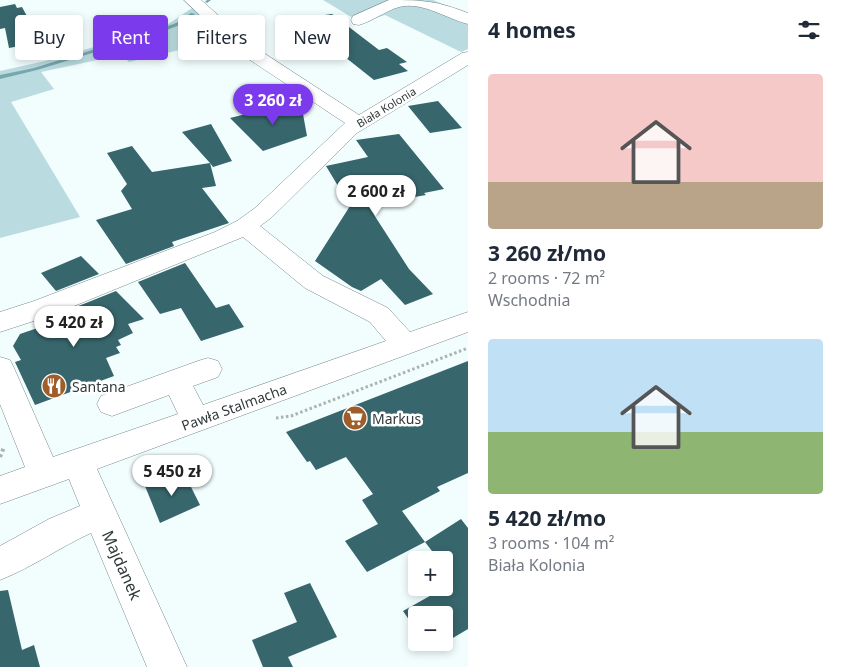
<!DOCTYPE html>
<meta charset="utf-8">
<style>
:root{--surface:#fff;--page:#f2f2f3;--text:#1f2937;--muted:#747a83;--accent:#7c3aed}
body{margin:0;font-family:"Noto Sans",sans-serif;background:var(--page);color:var(--text);height:100vh;display:flex;flex-direction:column;font-size:19px;white-space:nowrap}
*{box-sizing:border-box;margin:0}
p{font-size:16px;color:var(--muted)}
.icon{flex:none;width:28px;height:28px;fill:none;stroke:currentColor;stroke-width:2;stroke-linecap:round;stroke-linejoin:round}
.map{position:relative;flex:1;overflow:hidden}
.panel{display:flex;flex-direction:column;background:var(--surface);width:375px}
.panel>*{flex:none}
.banner{position:absolute;left:15px;top:15px;width:378px;height:45px;display:flex;gap:10px}
.buttons{position:absolute;left:408px;top:551px;display:grid;gap:10px}
.buttons a{display:grid;place-items:center;width:45px;height:45px;border-radius:5px;background:var(--surface);box-shadow:0 2px 8px #0003;font-size:25px}
.price{position:absolute;translate:-50% -42px;padding:0 11px;border-radius:18px;background:#fff;color:#222;font-size:16px;line-height:32px;filter:drop-shadow(0 1px 2px #0008)}
.price::after{content:'';position:absolute;left:50%;top:30px;width:15px;height:11px;margin-left:-8px;background:inherit;clip-path:polygon(0 0,100% 0,50% 100%)}
.price.current{background:var(--accent);color:#fff}
ul{padding:0;list-style:none}
li{display:grid;align-content:center;gap:10px;height:265px;padding:0 20px}
li span{display:grid;place-items:center;height:155px;border-radius:5px;color:#555}
li>.icon{margin-inline-start:auto}
span .icon{width:90px;height:90px;fill:#fffc;stroke-width:1}
li b{font-size:21px}
h2{display:flex;justify-content:space-between;align-items:center;height:60px;padding:0 20px;font-size:21px}
.pill{padding:0 18px;border-radius:5px;background:var(--surface);box-shadow:0 2px 8px #0003;font-size:18px;line-height:45px}
.pill.current{background:var(--accent);color:#fff}
main{display:flex;flex:1;min-height:0}
.map>svg:first-child{display:block}
</style>
<main>
<div class="map">
<svg width="468" height="667" viewBox="0 0 468 667">
<rect width="100%" height="100%" fill="#f2fdfe"/>
<g fill="#badbdf">
<polygon points="323,0 433,0 468,14 468,49 461,52 385,15 357,24 353,18"/>
<polygon points="192,8 200,15 182,28 200,45 129,62 121,55 41,72 54,89 11,102 80,217 0,238 0,71 45,61 164,27"/>
</g>
<g fill="none" stroke-linecap="round" stroke-linejoin="round">
<g fill="#77a7ad" fill-rule="evenodd">
<polygon points="207,0 211,0 207,3 205,2"/>
<polygon points="191,13 195,14 180,25 164,31 37,70 0,79 0,75 34,68 160,29 176,23"/>
</g>
</g>
<g fill="#37666c">
<polygon points="15,4 17,8 22,7 41,42 9,48 5,28 0,29 0,7"/>
<polygon points="332,14 379,50 387,48 407,62 399,64 408,71 374,80 297,19"/>
<polygon points="438,101 462,128 430,133 408,106"/>
<polygon points="301,103 307,136 263,151 230,118 270,108 273,111"/>
<polygon points="211,124 232,161 213,167 210,163 216,186 202,188 229,223 172,242 174,246 126,264 96,220 132,209 121,191 127,184 107,153 132,146 152,172 210,163 182,132"/>
<polygon points="399,134 444,189 424,193 426,195 381,203 382,205 369,207 409,269 433,294 405,305 381,279 361,291 352,287 315,261 350,206 326,166 368,157 356,140"/>
<polygon points="81,256 99,274 56,291 41,273"/>
<polygon points="185,263 216,308 229,304 244,327 201,341 181,308 160,314 138,282"/>
<polygon points="116,291 144,319 128,324 133,333 118,340 121,345 116,347 120,353 106,358 114,376 35,405 15,362 21,360 13,346 20,334 76,315 71,309"/>
<polygon points="468,361 468,473 437,487 440,491 402,511 425,542 367,572 345,541 378,524 362,500 373,494 346,457 316,470 310,461 307,462 286,432"/>
<polygon points="183,471 200,505 160,523 145,486"/>
<polygon points="461,519 468,528 468,629 431,651 425,642 444,642 444,615 416,615 416,630 403,611 444,588 444,560 439,560 425,542"/>
<polygon points="310,583 337,637 288,657 293,667 263,667 252,640 297,622 284,593"/>
<polygon points="8,590 22,650 34,645 40,667 0,667 0,591"/>
</g>
<g fill="none" stroke-linecap="round" stroke-linejoin="round">
<defs>
<g id="minor">
<path d="M184,0H201L253,46L359,115L462,53L468,52V65L357,133L271,218L260,226L323,276L388,308L410,332L468,312V332L97,469L187,667H147L91,533C60,547 33,567 0,580V546L49,519L80,506L69,479L0,504V476L25,467L0,404V357L10,360L14,368L53,457L178,414L169,395L112,416L101,412L97,404L101,396L198,361L208,358L218,361L222,369L218,377L193,386L203,405L386,341L370,322L305,288L243,237L52,315L0,332V312L34,301L215,232L237,221L255,208L345,123L241,54Z"/>
<path d="M389,0C423,0 437,1 468,13V24C447,19 422,1 399,7C385,11 373,21 359,25L353,24L351,20L353,16Z"/>
</g>
</defs>
<use href="#minor" stroke="#78888a" stroke-width="1"/>
<polyline stroke="#aab3b4" stroke-width="3" stroke-dasharray="2.5 2.5" stroke-linecap="butt" points="276,418 291,416 468,348"/>
<polyline stroke="#aab3b4" stroke-width="4" stroke-dasharray="3 3" stroke-linecap="butt" points="0,457 4,447"/>
<use href="#minor" fill="#fff" fill-rule="evenodd"/>
</g>
<defs>
<symbol id="restaurant-disc" viewBox="-11 -11 22 22"><circle r="9.5" fill="#9e5d29" stroke="#fff"/><path d="M-5-6h1v4h1v-4h1v4h1v-4h1v5L-1.5 .5V6h-2V.5L-5-1ZM5-6V6H3V1.5H1.5Q1.5-4 5-6Z" fill="#fff"/></symbol>
<symbol id="supermarket-disc" viewBox="-11 -11 22 22"><circle r="9.5" fill="#9e5d29" stroke="#fff"/><path d="M-6-5.5h2.5l.6 2H6L4.5 2H-2.5L-4.4-4H-6ZM-1.5 3.2a1.3 1.3 0 1 0 .1 0ZM3 3.2a1.3 1.3 0 1 0 .1 0Z" fill="#fff"/></symbol>
</defs>
<g fill-rule="evenodd">
<use href="#restaurant-disc" x="40" y="372" width="28" height="28"/>
<use href="#supermarket-disc" x="341" y="404" width="28" height="28"/>
</g>
<g text-anchor="middle" dominant-baseline="central" stroke-width="5" stroke-linejoin="round" paint-order="stroke">
<g font-size="11" fill="#32393a" stroke="#fff">
<text transform="translate(386 107) rotate(-31)">Biała Kolonia</text>
</g>
<g font-size="14" fill="#32393a" stroke="#fff" text-anchor="start">
<text x="72" y="386">Santana</text>
<text x="372" y="418">Markus</text>
</g>
<g font-size="14" fill="#32393a" stroke="#fff">
<text transform="translate(234 407) rotate(-20)">Pawła Stalmacha</text>
</g>
<g font-size="16" fill="#32393a" stroke="#fff">
<text transform="translate(122 565) rotate(66)">Majdanek</text>
</g>
</g>
</svg>
<div class="buttons">
<a>+</a>
<a>−</a>
</div>
<b class="price current" style="left:273px;top:126px">3 260 zł</b>
<b class="price" style="left:376px;top:217px">2 600 zł</b>
<b class="price" style="left:74px;top:348px">5 420 zł</b>
<b class="price" style="left:172px;top:497px">5 450 zł</b>
<div class="banner">
<a class="pill">Buy</a>
<a class="pill current">Rent</a>
<a class="pill">Filters</a>
<a class="pill">New</a>
</div>
</div>
<section class="panel">
<h2>4 homes<svg class="icon" aria-label="filters" viewBox="0 0 24 24"><path d="M4 7h16M4 17h16"/><circle cx="9" cy="7" r="2"/><circle cx="15" cy="17" r="2"/></svg></h2>
<ul>
<li><span style="background:linear-gradient(#f6c9c9 70%,#b9a48a 0)"><svg class="icon" aria-label="home" viewBox="0 0 24 24"><path d="M3 11l9-7 9 7M6 9v11h12V9"/></svg></span><div><b>3 260 zł/mo</b><p>2 rooms · 72 m²</p><p>Wschodnia</p></div></li>
<li><span style="background:linear-gradient(#bfe0f5 60%,#8fb573 0)"><svg class="icon" aria-label="home" viewBox="0 0 24 24"><path d="M3 11l9-7 9 7M6 9v11h12V9"/></svg></span><div><b>5 420 zł/mo</b><p>3 rooms · 104 m²</p><p>Biała Kolonia</p></div></li>
</ul>
</section>
</main>
